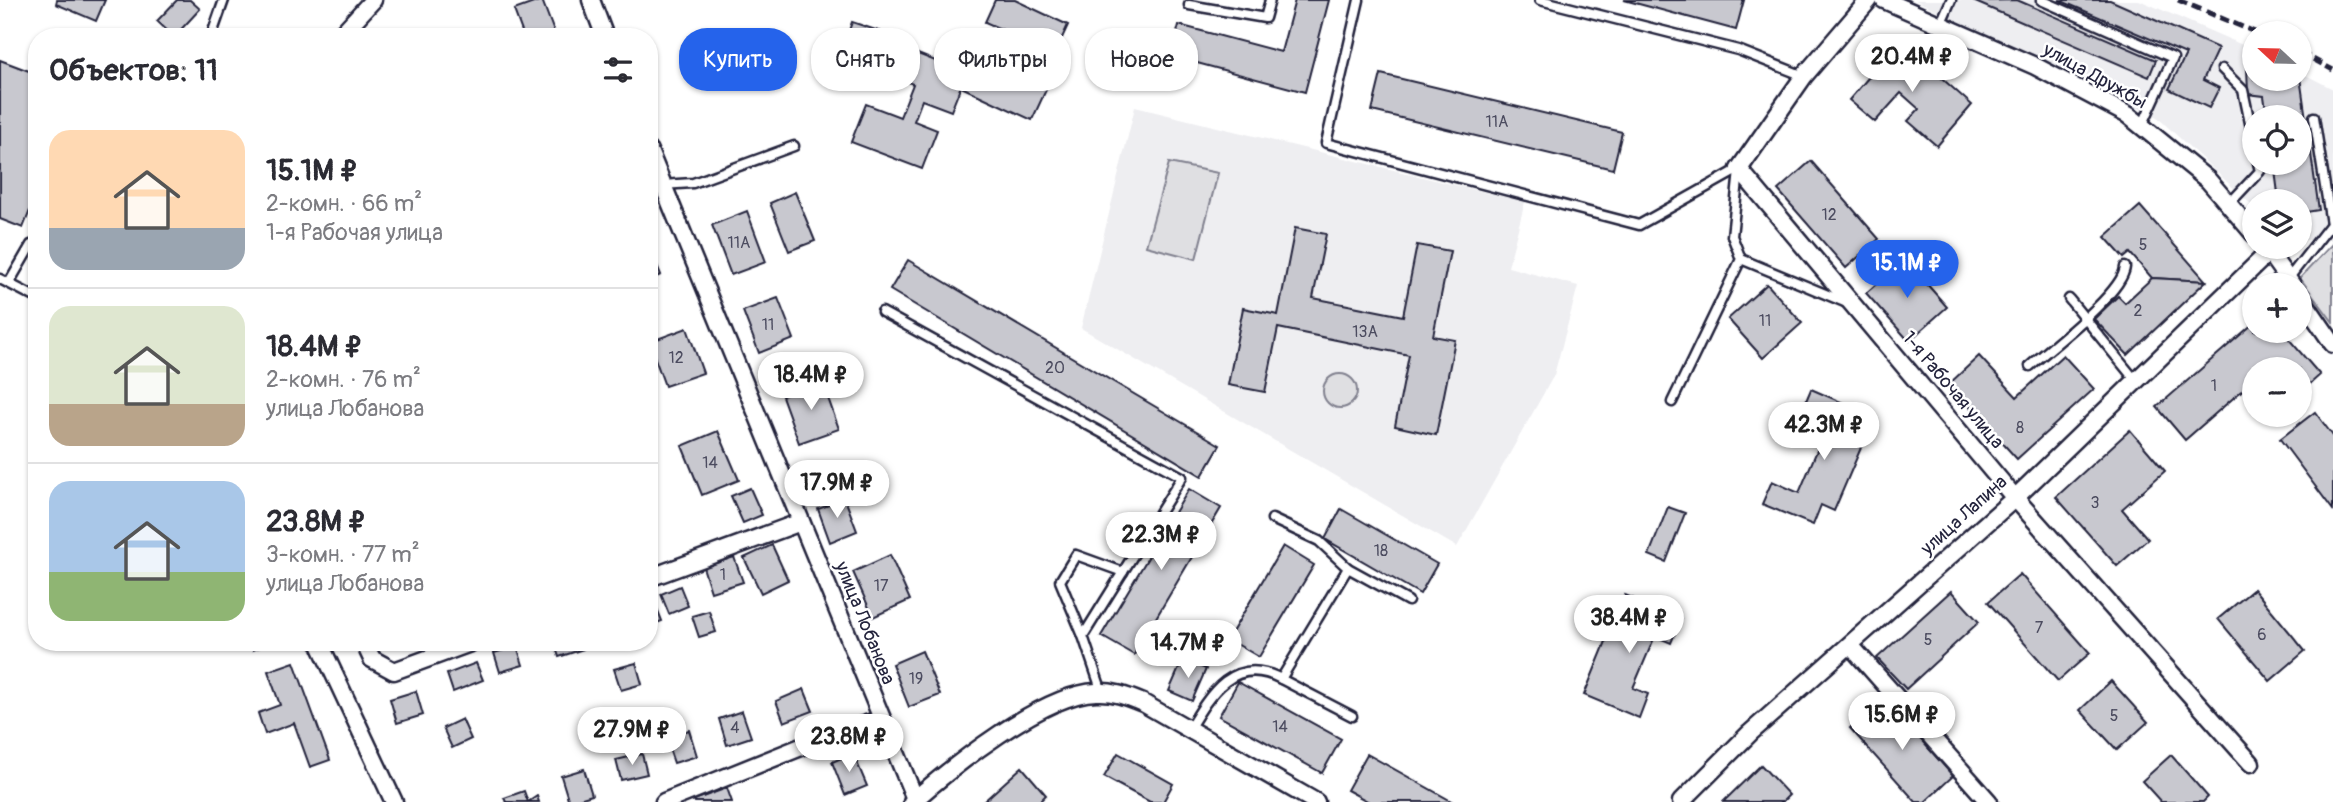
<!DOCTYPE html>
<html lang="ru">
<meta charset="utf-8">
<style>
:root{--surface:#fff;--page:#f2f2f3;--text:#2b2b33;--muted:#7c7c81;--line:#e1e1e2;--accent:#2563eb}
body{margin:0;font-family:Pangolin,sans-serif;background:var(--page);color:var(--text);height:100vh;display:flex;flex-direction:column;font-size:26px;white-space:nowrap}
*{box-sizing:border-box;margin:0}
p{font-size:23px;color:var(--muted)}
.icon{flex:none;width:38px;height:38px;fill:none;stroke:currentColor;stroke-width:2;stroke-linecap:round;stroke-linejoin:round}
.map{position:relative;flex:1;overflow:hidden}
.panel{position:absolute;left:28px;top:28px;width:630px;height:623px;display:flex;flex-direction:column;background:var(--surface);border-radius:28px;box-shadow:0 2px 5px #0004}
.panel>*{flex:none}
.banner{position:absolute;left:679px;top:28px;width:665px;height:63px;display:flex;gap:14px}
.needle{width:46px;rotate:292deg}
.fabs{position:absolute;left:2242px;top:21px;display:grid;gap:14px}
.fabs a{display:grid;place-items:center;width:70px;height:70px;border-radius:50%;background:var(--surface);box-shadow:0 2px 5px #0004;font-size:35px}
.price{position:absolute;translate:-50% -60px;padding:0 16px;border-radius:24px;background:#fff;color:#222;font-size:23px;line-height:46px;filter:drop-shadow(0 2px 4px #0008)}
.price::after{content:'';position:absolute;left:50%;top:42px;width:21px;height:16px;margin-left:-10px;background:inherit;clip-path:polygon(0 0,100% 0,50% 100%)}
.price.on{background:var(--accent);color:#fff}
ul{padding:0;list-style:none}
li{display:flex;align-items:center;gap:21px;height:175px;padding:0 21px}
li+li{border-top:2px solid var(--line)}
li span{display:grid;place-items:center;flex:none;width:196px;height:140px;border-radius:21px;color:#555}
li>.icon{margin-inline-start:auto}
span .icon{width:84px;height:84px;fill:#fffc;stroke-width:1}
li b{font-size:30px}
h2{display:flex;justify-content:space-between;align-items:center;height:84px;padding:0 21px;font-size:30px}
.tag{padding:0 24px;border-radius:28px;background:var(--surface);box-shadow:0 2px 5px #0004;font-size:24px;line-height:63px}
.tag.on{background:var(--accent);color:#fff}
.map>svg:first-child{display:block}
</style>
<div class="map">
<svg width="2333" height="802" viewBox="0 0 2333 802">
<rect width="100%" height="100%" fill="#fff"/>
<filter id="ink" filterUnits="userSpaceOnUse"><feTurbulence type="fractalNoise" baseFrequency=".0143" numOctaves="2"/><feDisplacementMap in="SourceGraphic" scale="14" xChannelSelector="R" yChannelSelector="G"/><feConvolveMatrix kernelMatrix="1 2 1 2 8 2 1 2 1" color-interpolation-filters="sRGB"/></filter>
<g filter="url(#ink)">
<g fill="#eeeef1" fill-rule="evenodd">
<path d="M1915,0H2139L2254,50V79H2300V72L2333,89V240H2300V201H2254V207L2157,117ZM2254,117H2300V163H2254Z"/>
<polygon points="1135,107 1525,202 1508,267 1578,286 1554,375 1457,547 1081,328"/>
</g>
<g fill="#dfdfe2" stroke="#80808e" stroke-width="2">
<polygon points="1169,163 1218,173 1196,259 1146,246"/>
<polygon points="2333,243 2333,322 2300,278"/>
<circle cx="1340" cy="391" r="17"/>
</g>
<g fill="#c8c8cf" stroke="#22223b" stroke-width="2">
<polygon points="57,0 105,0 96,21 56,4"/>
<polygon points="177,0 190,0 200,9 174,37 157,21"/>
<polygon points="542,0 556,37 524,37 514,10"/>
<polygon points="995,0 1015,0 1068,25 1056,51 1028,38 1018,61 1052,77 1032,120 957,85 966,73 973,51 999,63 1012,34 985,22"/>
<polygon points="1295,0 1329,0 1305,92 1171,56 1179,25 1281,52"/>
<polygon points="1624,0 1744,0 1736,30"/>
<polygon points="2017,0 2156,60 2149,77 1973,1"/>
<polygon points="2059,0 2110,0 2218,48 2203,80 2219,88 2209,108 2169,89 2186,54"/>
<polygon points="852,22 882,32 871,61 842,50"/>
<polygon points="1900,41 1972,105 1937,146 1908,121 1919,109 1901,93 1875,122 1849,100"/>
<polygon points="895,45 966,73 951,111 922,100 914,121 937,130 922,169 851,142 866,104 900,117 913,84 884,73"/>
<polygon points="0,60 37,74 37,193 23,228 0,219"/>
<polygon points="2247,66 2254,69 2254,79 2300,77 2319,210 2300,213 2300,201 2279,201 2274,163 2300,163 2300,117 2267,117 2264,96 2248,94"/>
<polygon points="1381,74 1622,132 1613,169 1372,111"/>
<polygon points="1811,161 1879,239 1846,268 1778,190"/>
<polygon points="795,192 815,241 789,251 770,203"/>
<polygon points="2140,206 2206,281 2152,278 2130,253 2124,258 2105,237"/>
<polygon points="747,211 766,262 731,275 712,225"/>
<polygon points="1295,228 1326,234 1313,298 1403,316 1417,245 1450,251 1433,336 1455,340 1436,435 1395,426 1409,355 1278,328 1265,392 1228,385 1243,308 1278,315"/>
<polygon points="649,245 661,275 649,280"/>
<polygon points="1905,259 1947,307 1909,341 1866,293"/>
<polygon points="908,260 1220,445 1202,476 890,290"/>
<polygon points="2152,278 2206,281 2128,355 2094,319 2118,296 2125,303"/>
<polygon points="1767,284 1802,323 1763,358 1728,319"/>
<polygon points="778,298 794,339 759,353 743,311"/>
<polygon points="2254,323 2254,331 2282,331 2320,375 2300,393 2300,369 2254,369 2254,380 2185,440 2157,407"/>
<polygon points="687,328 703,373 665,386 649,342"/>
<polygon points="2063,355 2094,389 2017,459 1949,384 1979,356 2017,397"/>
<polygon points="822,381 839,429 799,443 782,396"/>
<polygon points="1811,389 1864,412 1859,425 1869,429 1834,511 1821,505 1813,525 1762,504 1772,481 1799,493 1830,420 1803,408"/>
<polygon points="2315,412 2333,436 2333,510 2280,439"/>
<polygon points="2130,430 2165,471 2122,509 2148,539 2117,566 2056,497"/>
<polygon points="718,431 739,480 702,495 682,446"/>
<polygon points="750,488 762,515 743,523 731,496"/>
<polygon points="1189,489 1221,508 1134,655 1101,636"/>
<polygon points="845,499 857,531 830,542 818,509"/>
<polygon points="1668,507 1685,513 1666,562 1649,555"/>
<polygon points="1341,509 1437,564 1420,594 1325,539"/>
<polygon points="772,545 788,580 761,593 744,558"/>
<polygon points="1283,546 1314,565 1259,657 1228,639"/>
<polygon points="890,555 910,600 873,617 853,572"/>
<polygon points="734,557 743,582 711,592 703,567"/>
<polygon points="2020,574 2090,653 2058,681 1988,602"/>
<polygon points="680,586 688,606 669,614 661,594"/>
<polygon points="2254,589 2305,651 2270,681 2218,619"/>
<polygon points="1951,591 1979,622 1906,689 1877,658"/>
<polygon points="651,593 662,621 649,626 649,594"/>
<polygon points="1625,595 1681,619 1671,643 1655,636 1633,688 1648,694 1639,718 1584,695"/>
<polygon points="709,611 716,632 699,637 692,616"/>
<polygon points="249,642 271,642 253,650"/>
<polygon points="554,642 581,642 583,649 559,657"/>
<polygon points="517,646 523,665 500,672 494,653"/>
<polygon points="922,651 940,695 909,707 892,664"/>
<polygon points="1183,659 1206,669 1192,701 1169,691"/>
<polygon points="294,662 330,760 310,767 294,723 265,734 258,713 280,705 268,671"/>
<polygon points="476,663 483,680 453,692 447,674"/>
<polygon points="636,663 642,684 621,690 614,669"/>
<polygon points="2111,681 2148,722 2117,750 2080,710"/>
<polygon points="1238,682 1341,739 1322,773 1219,716"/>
<polygon points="804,689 813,711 784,722 776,701"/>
<polygon points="416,691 423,715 397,723 390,699"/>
<polygon points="1884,698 1953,776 1925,802 1916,802 1850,728"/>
<polygon points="742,711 751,737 727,745 719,719"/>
<polygon points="462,719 471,739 452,748 443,728"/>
<polygon points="689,730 697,756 674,763 665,737"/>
<polygon points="853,753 867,786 845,795 832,762"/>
<polygon points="1118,753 1173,784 1163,802 1150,802 1104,777"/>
<polygon points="642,754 647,774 621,780 616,760"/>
<polygon points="1367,754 1453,802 1369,802 1347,790"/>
<polygon points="2171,755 2208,797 2203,802 2161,802 2142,781"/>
<polygon points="1761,765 1789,795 1782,802 1723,802"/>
<polygon points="1022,767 1046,795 1039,802 983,802"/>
<polygon points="584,769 592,795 569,802 561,776"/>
<polygon points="727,788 732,802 695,802 694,800"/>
<polygon points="524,791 528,802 537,796 539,802 506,802 504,798"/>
</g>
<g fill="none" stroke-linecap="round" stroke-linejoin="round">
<defs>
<g id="service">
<polyline points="1359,0 1326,143 1639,225 1739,169"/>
<polyline points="1540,0 1738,50 1804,76"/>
<polyline points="2041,0 2173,58 2142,126"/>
<polyline points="1189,5 1265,18 1270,0"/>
<polyline points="1940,25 1951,0"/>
<polyline points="211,37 224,0"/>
<polyline points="2222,69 2243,90 2254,142"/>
<polyline points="1739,171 1732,236 1741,259 1847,303"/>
<polyline points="662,185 693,183 794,146"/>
<polyline points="2229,204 2260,171 2258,163"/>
<polyline points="0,279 37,298"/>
<polyline points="2288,279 2331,224 2314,117"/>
<polyline points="9,283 31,245 37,243"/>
<polyline points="2069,299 2136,381"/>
<polyline points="882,312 1182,477 1083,636 1102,692"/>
<path d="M2030,366C2051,347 2123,293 2125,267"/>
<polyline points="1672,402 1741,259"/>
<polyline points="1272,519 1319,541 1348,568"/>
<polyline points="1083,636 1060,581 1076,555 1123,572"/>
<polyline points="1281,679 1352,716"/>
<path d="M1189,729C1210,694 1234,654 1281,679L1348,568L1408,601"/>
</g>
<g id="minor">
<polyline points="591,0 605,37"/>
<polyline points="1869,0 1804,76 1739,169 2015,498 2251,763"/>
<polyline points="1884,0 2035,66 2128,115 2208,180 2254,234"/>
<polyline points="339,37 373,0"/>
<polyline points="649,151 915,799"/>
<polyline points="2265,247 2292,285"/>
<polyline points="2300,296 2333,344"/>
<polyline points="649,578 801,522"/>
<polyline points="319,642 394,802"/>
<polyline points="364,642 372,659 394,671 473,642"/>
<polyline points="1850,645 1989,802"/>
<polyline points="664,802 821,739 882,719"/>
<path d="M912,802C952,767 1042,694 1096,692C1113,691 1126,696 1143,703L1316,802"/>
<polyline points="1681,802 1750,733 2015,498 2269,252"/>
</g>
</defs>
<use href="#service" stroke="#22223b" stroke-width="13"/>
<use href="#minor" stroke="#22223b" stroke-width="21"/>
<use href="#service" stroke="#fff" stroke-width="8"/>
<use href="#minor" stroke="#fff" stroke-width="16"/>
<g stroke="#22223b" stroke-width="5" stroke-dasharray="10 5" stroke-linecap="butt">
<polyline points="2178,0 2257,33"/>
<polyline points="2300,52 2333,70"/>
</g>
</g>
</g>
<g text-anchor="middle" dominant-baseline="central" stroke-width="5" stroke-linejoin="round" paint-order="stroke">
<g font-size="16" fill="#4c4c60">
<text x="1497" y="122">11А</text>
<text x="1829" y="215">12</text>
<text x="739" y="243">11А</text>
<text x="2143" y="245">5</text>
<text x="2138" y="311">2</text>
<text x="1765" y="321">11</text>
<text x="768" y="325">11</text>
<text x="1365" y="332">13А</text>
<text x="676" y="358">12</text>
<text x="1055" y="368">20</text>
<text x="2214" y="386">1</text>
<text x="2020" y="428">8</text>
<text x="710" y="463">14</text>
<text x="2095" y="503">3</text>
<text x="1381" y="551">18</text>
<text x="723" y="575">1</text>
<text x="881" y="586">17</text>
<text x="2039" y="628">7</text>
<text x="2262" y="635">6</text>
<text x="1928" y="640">5</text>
<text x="916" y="679">19</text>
<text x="2114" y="716">5</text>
<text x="1280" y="727">14</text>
<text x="735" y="728">4</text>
</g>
<g font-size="19" fill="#22223b" stroke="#fff">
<text transform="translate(2095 76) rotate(29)">улица Дружбы</text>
<text transform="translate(1953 390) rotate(50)">1-я Рабочая улица</text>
<text transform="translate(1964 515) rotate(-42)">улица Лапина</text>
<text transform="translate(865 623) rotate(68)">улица Лобанова</text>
</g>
</g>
</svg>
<div class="fabs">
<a><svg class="needle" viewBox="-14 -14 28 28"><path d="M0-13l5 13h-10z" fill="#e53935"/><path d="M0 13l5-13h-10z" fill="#7c7c81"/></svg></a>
<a><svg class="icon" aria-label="locate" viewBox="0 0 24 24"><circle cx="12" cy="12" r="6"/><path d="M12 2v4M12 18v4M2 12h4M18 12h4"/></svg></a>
<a><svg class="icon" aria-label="layers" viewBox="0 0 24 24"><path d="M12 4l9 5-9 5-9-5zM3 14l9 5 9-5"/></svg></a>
<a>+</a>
<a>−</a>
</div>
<b class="price" style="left:1912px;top:94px">20.4M ₽</b>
<b class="price on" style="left:1907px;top:300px">15.1M ₽</b>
<b class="price" style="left:811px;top:412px">18.4M ₽</b>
<b class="price" style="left:1824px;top:462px">42.3M ₽</b>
<b class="price" style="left:837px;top:520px">17.9M ₽</b>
<b class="price" style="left:1161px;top:572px">22.3M ₽</b>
<b class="price" style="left:1629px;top:655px">38.4M ₽</b>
<b class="price" style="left:1188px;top:680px">14.7M ₽</b>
<b class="price" style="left:1902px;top:752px">15.6M ₽</b>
<b class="price" style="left:632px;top:767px">27.9M ₽</b>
<b class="price" style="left:849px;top:774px">23.8M ₽</b>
<div class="banner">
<a class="tag on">Купить</a>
<a class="tag">Снять</a>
<a class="tag">Фильтры</a>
<a class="tag">Новое</a>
</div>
<section class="panel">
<h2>Объектов: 11<svg class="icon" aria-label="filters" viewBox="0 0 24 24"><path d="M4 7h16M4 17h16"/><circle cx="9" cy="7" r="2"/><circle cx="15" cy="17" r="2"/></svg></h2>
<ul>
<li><span style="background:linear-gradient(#ffd9b3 70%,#9aa5b1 0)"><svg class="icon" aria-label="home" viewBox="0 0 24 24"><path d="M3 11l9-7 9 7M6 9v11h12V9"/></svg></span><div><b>15.1M ₽</b><p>2-комн. · 66 m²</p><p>1-я Рабочая улица</p></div></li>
<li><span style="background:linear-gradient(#dfe7d0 70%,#b9a48a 0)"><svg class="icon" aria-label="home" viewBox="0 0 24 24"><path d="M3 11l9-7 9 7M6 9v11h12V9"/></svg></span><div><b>18.4M ₽</b><p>2-комн. · 76 m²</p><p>улица Лобанова</p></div></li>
<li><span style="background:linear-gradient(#a9c7e8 65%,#8fb573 0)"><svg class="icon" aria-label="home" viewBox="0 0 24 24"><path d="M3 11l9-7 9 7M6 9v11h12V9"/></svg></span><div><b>23.8M ₽</b><p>3-комн. · 77 m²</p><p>улица Лобанова</p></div></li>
</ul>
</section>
</div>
